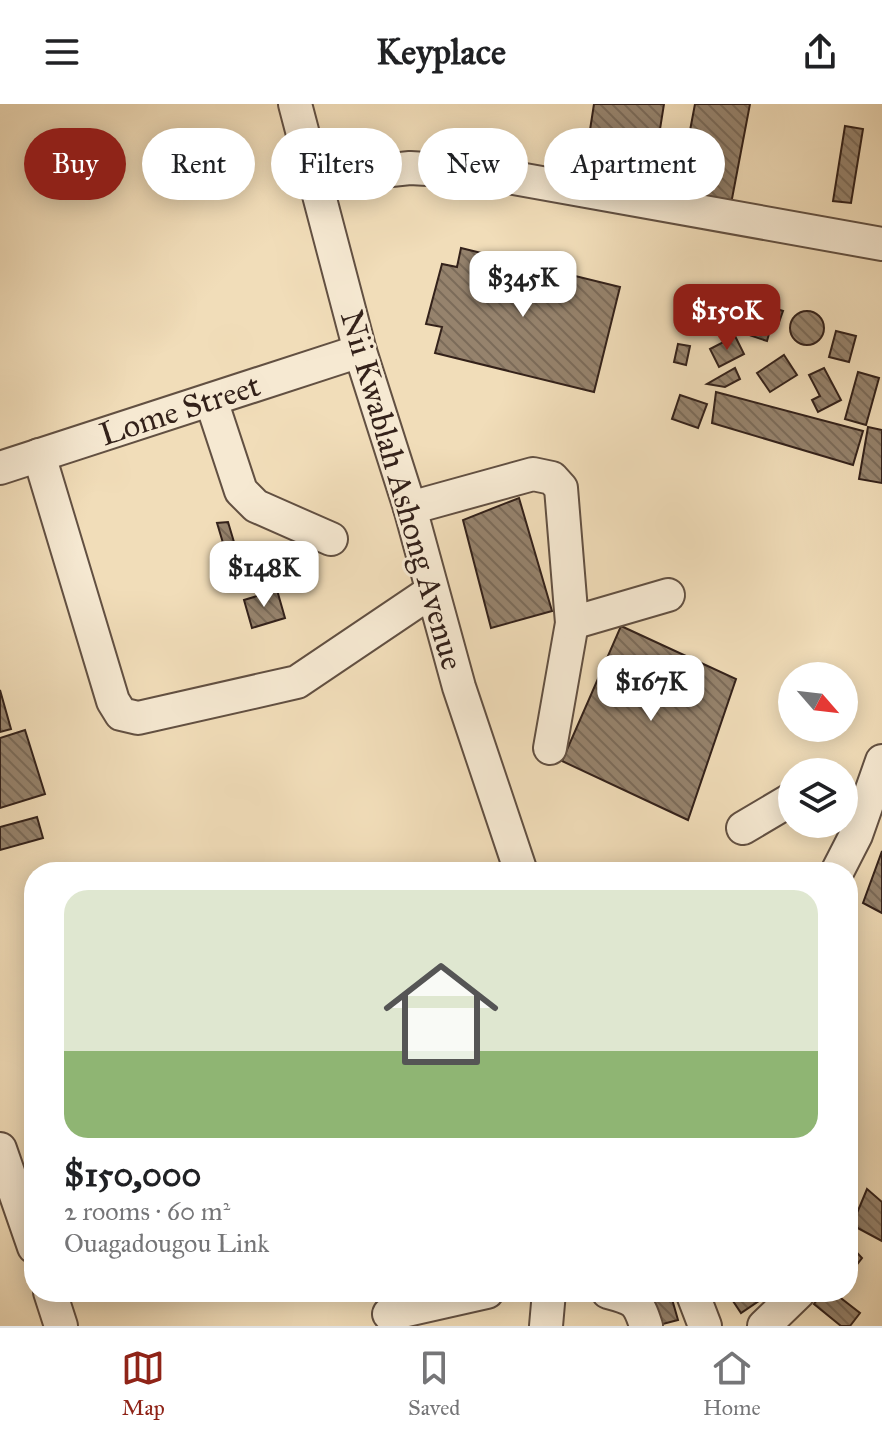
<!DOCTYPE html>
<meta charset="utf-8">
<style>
:root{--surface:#fff;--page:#f2f2f2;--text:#202124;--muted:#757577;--line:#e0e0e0;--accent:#8f2418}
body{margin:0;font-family:"IM FELL Great Primer",serif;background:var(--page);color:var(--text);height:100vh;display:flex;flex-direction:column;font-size:30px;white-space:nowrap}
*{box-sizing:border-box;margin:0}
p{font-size:26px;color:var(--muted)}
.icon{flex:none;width:44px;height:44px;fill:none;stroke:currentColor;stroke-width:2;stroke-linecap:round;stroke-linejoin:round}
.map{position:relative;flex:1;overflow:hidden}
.side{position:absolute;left:24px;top:758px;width:834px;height:440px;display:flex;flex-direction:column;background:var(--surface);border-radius:32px;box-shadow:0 4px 20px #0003}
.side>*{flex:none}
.top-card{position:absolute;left:24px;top:24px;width:834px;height:72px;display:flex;gap:16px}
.needle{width:52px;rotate:118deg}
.tools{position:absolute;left:778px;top:558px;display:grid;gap:16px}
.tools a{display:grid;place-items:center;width:80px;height:80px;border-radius:50%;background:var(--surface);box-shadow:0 4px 20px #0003;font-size:40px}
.price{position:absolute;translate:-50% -68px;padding:0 18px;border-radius:16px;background:#fff;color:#222;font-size:26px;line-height:52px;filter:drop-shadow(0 2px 4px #0008)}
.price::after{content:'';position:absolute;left:50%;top:48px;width:24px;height:18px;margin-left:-12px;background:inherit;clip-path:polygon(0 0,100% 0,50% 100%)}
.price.active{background:var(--accent);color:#fff}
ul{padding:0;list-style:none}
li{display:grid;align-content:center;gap:16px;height:424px;padding:0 40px}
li+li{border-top:2px solid var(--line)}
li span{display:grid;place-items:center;height:248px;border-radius:24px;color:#555}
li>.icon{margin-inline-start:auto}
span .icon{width:144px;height:144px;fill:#fffc;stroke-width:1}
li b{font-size:34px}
.tag{padding:0 28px;border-radius:36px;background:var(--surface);box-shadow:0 4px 20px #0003;font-size:28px;line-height:72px}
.tag.active{background:var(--accent);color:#fff}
header{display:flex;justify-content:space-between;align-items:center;height:104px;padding:0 40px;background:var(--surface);font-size:36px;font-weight:700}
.tabs{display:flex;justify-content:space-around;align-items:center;height:112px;border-top:2px solid var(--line);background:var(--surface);font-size:22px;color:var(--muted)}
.tabs a{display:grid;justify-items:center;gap:4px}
.tabs .active{color:var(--accent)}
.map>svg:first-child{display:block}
</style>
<header><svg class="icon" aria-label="menu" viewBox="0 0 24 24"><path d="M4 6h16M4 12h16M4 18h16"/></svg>Keyplace<svg class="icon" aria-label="share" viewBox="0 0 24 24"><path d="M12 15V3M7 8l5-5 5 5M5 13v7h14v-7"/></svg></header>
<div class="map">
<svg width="882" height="1222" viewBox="0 0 882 1222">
<defs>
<pattern id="building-back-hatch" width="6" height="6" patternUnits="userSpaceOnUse" patternTransform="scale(2)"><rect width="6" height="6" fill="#96836d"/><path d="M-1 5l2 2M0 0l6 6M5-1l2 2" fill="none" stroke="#7b6b59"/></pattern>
</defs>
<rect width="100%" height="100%" fill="#f1ddb9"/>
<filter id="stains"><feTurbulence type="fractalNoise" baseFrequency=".0025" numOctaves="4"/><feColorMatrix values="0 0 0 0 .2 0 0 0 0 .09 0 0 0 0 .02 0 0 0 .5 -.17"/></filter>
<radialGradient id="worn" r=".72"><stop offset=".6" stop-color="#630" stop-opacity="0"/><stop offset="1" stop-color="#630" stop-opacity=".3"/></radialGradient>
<g fill="url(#building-back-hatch)" stroke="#33211a" stroke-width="2">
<polygon points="594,0 664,0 654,63 610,57 612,42 588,39"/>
<polygon points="695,0 750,0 731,100 678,90"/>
<polygon points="845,22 863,25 851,99 833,97"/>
<polygon points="461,144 620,183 594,288 435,249 442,223 426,220 442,160 457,163"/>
<polygon points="695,184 708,189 694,225 682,216"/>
<polygon points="744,195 783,207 778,221 772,219 767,237 743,229 747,218 738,215"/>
<circle cx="807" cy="224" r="17"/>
<polygon points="836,227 856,232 849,258 829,253"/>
<polygon points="735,232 744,250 719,263 710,245"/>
<polygon points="678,240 690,242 686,261 674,258"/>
<polygon points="784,251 797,271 770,288 757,269"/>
<polygon points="735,264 740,275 725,283 707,280"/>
<polygon points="824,264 841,296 818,308 812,296 820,292 809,271"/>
<polygon points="858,268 879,274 866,321 845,315"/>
<polygon points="716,288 863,327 853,361 712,319"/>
<polygon points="680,291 707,300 698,324 672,315"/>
<polygon points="868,323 882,326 882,379 859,375"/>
<polygon points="519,394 552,507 491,524 463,416"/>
<polygon points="228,418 239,455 229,459 217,419"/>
<polygon points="277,486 285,514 252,524 244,496"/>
<polygon points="621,522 736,575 688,716 562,657"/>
<polygon points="0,586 11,625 0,628"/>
<polygon points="25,626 45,690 0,704 0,634"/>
<polygon points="37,713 43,734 0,746 0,723"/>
<polygon points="882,747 882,809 863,799"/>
<polygon points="867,1085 882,1098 882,1137 852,1121"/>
<polygon points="848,1139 862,1154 848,1172"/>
<polygon points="644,1188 670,1188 678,1216 655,1222"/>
<polygon points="727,1188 772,1188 741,1209"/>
<polygon points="823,1188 833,1188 860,1209 850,1222 841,1222 814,1200"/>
</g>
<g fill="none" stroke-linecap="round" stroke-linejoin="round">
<defs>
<g id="minor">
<polyline points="295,0 360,247 410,404 459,583 521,768"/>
<polyline points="316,74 410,64 480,68 882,140"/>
<polyline points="211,296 241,387 256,402 331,435"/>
<polyline points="39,351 113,597 121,610 138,614 297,578 432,487"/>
<polyline points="0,364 360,247"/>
<polyline points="410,404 533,370 552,374 561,384 572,519 550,644"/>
<polyline points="572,519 668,491"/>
<polyline points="743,724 792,695"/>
<polyline points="837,768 856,731 882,657"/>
<polyline points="0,1045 34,1143"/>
<polyline points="50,1188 61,1222"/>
<path d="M608,1188C634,1195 638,1196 646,1222"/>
<polyline points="692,1188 705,1222"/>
<polyline points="389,1210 487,1188"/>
<polyline points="546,1222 549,1188"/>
<polyline points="764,1222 799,1188"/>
</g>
</defs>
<use href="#minor" stroke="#625042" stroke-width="36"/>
<use href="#minor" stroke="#f6e9d2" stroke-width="32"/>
</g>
<g text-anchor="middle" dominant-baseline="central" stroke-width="6" stroke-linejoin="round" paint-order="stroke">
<g font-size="32" fill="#33211a" stroke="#f6e9d2">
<text transform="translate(180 306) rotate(-18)">Lome Street</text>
<text transform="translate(402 386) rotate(74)">Nii Kwablah Ashong Avenue</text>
</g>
</g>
<rect width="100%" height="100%" filter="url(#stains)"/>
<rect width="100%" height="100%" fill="url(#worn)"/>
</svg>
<div class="tools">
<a><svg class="needle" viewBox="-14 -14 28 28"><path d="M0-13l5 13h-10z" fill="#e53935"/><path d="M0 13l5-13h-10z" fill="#757577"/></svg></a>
<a><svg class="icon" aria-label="layers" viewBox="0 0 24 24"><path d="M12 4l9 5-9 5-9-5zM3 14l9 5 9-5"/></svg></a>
</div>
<b class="price" style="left:523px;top:215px">$345K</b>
<b class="price active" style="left:727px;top:248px">$150K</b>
<b class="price" style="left:264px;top:505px">$148K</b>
<b class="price" style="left:651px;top:619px">$167K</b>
<div class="top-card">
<a class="tag active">Buy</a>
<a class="tag">Rent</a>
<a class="tag">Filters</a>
<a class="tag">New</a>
<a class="tag">Apartment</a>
</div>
<section class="side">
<ul>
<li><span style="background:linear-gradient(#dfe7d0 65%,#8fb573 0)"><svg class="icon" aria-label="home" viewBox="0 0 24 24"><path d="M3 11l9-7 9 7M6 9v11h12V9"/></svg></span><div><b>$150,000</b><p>2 rooms · 60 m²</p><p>Ouagadougou Link</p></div></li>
</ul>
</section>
</div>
<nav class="tabs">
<a class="active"><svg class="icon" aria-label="map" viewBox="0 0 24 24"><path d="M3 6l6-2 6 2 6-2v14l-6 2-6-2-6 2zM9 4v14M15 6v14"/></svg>Map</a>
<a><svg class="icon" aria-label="saved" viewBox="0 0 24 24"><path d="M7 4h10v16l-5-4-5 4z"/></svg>Saved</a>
<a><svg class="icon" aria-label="home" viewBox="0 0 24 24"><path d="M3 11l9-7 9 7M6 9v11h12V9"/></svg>Home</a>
</nav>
